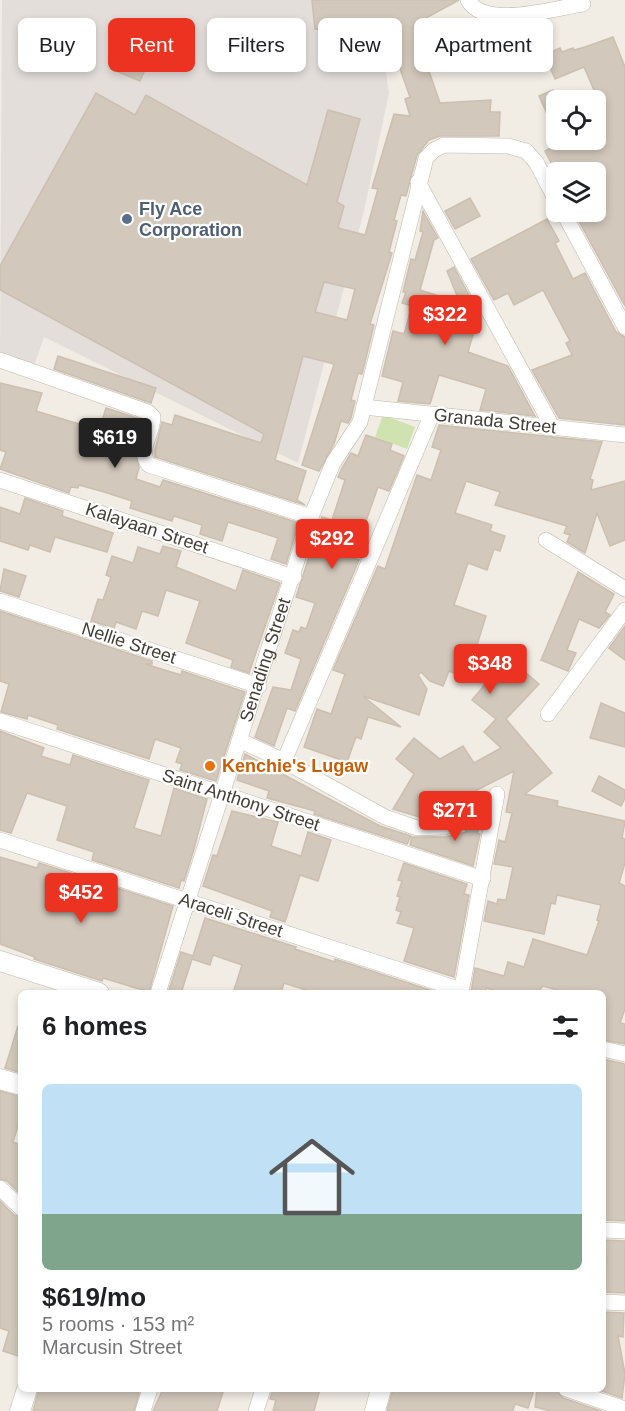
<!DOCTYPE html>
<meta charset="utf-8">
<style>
:root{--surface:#fff;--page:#f6f6f6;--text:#202124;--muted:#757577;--line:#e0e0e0;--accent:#ec3321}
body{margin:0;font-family:Arial,sans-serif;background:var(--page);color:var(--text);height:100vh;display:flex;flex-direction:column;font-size:22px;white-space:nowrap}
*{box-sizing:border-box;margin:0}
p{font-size:20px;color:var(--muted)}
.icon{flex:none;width:33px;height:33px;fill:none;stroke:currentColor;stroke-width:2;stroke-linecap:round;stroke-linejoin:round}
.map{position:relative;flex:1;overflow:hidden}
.panel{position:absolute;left:18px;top:990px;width:588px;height:402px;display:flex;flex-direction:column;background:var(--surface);border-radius:9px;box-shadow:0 3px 9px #0003}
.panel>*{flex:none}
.banner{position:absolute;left:18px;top:18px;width:590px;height:54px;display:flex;gap:12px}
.buttons{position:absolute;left:546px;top:90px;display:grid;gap:12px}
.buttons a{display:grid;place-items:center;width:60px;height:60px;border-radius:9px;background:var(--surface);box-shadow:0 3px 9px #0003;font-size:30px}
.price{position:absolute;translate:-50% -51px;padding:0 14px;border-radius:6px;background:var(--accent);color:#fff;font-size:20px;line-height:39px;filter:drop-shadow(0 2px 3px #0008)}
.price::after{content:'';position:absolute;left:50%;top:36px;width:18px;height:14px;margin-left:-9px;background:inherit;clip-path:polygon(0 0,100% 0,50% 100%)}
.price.selected{background:#222;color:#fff}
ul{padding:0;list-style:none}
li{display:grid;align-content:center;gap:12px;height:318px;padding:0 24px}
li+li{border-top:2px solid var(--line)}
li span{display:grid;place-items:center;height:186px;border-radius:9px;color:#555}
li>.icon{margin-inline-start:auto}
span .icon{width:108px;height:108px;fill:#fffc;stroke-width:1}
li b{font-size:26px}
h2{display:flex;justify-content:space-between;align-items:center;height:72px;padding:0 24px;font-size:26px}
.tag{padding:0 21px;border-radius:9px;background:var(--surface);box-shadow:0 3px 9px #0003;font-size:21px;line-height:54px}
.tag.selected{background:var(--accent);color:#fff}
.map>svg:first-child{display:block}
</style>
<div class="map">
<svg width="625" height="1411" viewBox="0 0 625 1411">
<rect width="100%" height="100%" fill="#f1ede5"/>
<polygon fill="#e3deda" points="2,0 343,0 346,41 386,72 389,93 364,211 298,463 44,337 33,369 0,357"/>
<polygon fill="#cfe3b0" points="383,415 415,427 407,449 375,437"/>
<g fill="#d2c8bb" stroke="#ccbfaf" stroke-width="1.5" fill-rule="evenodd">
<path d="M312,0H459L413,25L440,103L491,100L490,112H500L499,136H440L429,140L417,155L406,196L401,195L394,220L397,221L389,252L392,253L370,324L374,325L362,374L358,373L351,400L355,401L351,418L348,423L341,421L334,444L319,471L302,465L334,364L303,356L275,460L306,471L297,500L305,505L155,457V450L162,422L172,425L175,415L261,443L264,434L0,290V266L96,93L135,115L146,95L307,185L328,110L360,119L337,202L344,206L338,228L365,235L378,189L372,188L394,114L410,116L405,99L410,97L394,52L376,60L363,34L315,29ZM324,282L355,289L347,320L315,312Z"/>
<polygon points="613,37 625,67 625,306 574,212 596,212 596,172 556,172 545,151 558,144 556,140 596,140 596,95 584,67 555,79 545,55 560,48 562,52 573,48 574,50 585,47"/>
<polygon points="125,38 148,49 142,62 147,65 140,81 112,69"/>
<polygon points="553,90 556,98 556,134 539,96"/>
<polygon points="470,198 480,216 455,229 445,211"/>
<polygon points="423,211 438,238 434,240 420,290 439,296 432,319 471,330 447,271 454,267 479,314 468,352 508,366 535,416 480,410 486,389 439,375 430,404 398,401 403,382 382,376 393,331 404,334 412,306 402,303 406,292 403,292 411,259 415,260 423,232 420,231"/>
<polygon points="547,219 559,241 555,243 573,279 585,273 616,332 625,337 625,425 559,418 532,370 572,355 566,343 570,341 543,290 514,305 508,293 494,300 471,259"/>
<polygon points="58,356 156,388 151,403 54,369"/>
<polygon points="0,383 42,393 36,411 99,430 106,408 143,420 135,447 139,468 136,479 160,487 163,480 299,523 286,564 271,559 278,538 228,522 222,541 200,534 202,525 174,516 172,521 130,508 132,501 104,492 79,485 78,488 71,487 69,493 0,469 6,452 0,450"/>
<polygon points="439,425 602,442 590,479 593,480 591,490 625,481 625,540 610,546 597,513 585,553 567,542 570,535 564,533 567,526 495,505 500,492 466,481 455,513 492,525 490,531 505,536 500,551 494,549 487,570 468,563 454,605 486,616 477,645 489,650 523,678 526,673 539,684 506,719 552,773 525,794 558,801 557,806 625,821 622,838 625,839 625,863 619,883 625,886 625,1009 620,1023 625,1024 625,1044 603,1040 603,993 567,993 543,986 537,993 504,993 486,988 485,993 471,993 475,968 504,976 508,962 524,967 533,939 587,955 599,921 597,920 601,905 557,895 555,904 551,903 544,934 484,921 488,901 497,904 498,899 506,900 513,867 494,864 499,840 505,842 512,813 506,812 514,771 467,795 449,811 436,796 423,818 393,809 414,774 396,759 414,738 440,759 463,746 474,763 501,748 484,732 496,719 472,700 498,669 464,657 458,675 449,671 443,686 430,681 421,672 418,675 427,689 419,715 363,696 401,727 368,717 361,739 356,737 347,762 304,747 317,709 331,714 345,674 333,670 378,566 385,569 417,475 431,480 441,450 432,447"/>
<polygon points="366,435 392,444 390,450 404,456 389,491 378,487 353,558 359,560 295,711 287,708 274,746 255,737 273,687 291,690 301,659 285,653 293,630 299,632 301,627 306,629 315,603 296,597 322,517 332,520 345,480 338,477 342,468 351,453 358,456"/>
<polygon points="25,498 63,511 62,516 113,533 107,552 55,537 50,552 30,545 28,550 0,541 0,507 20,514"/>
<polygon points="163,546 181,551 176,567 236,591 243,570 280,583 249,673 231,667 233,660 186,643 200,601 166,590 158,616 142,611 136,629 116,622 114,628 91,621 98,599 103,600 111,577 106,575 112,556 133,563 138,547 160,554"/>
<polygon points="4,569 26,576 19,597 0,591"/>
<polygon points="578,572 614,594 605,612 610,615 599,628 579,619 567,650 576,653 568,671 541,660"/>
<polygon points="0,611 152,661 152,664 145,664 181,675 182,671 245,692 216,781 180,770 182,764 176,762 181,748 155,739 149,759 57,729 58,725 28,715 27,719 1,712 9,684 0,681"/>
<polygon points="625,626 625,660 609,648"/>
<polygon points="601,703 625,713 625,747 590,738"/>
<polygon points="0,731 44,748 41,756 70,765 73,755 149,780 134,828 161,836 174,788 207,799 194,849 184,881 181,880 179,888 92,860 94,852 57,840 67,806 27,793 11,833 0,830"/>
<polygon points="245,754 380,826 411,836 407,844 314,814 315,811 267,798 269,791 237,780"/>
<polygon points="599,776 625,790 625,798 621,806 592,791"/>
<polygon points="232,811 278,822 271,846 301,856 308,832 331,840 318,881 300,875 285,922 270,917 272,911 203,886 213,855 217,856"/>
<polygon points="479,811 484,811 477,833 480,834 473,866 410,845 412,837 445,837 467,832 461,825"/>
<polygon points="0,857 37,868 39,863 173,906 149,992 103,978 102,981 34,959 35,957 0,944"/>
<polygon points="404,863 467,884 464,894 469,895 454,977 404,961 414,928 397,923 401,912 396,910 400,897 397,896 402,881 398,880"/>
<polygon points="205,918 296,947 295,949 335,962 335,959 439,993 315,993 284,983 281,993 233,993 242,965 213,955 210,965 192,959 181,993 168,993 181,952 193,956"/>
<polygon points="18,1026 21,1027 21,1073 5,1068"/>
<polygon points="603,1059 625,1064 625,1221 603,1220"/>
<polygon points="0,1091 21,1097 21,1116 13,1142 21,1145 21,1195 7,1181 0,1179"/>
<polygon points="0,1201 14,1215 21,1217 21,1357 3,1351 9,1331 0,1328"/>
<polygon points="603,1240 625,1241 625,1293 604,1292 607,1258 603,1258"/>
<polygon points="603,1312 624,1313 623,1337 618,1336 625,1374 622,1398 596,1389 603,1389"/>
<polygon points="39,1389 127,1389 139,1393 134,1411 33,1411"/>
<polygon points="163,1389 224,1389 217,1411 153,1411"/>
<polygon points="273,1389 320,1389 314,1411 273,1411 276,1400 270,1399"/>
<polygon points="393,1389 520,1389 533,1393 528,1408 515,1404 513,1411 387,1411"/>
<polygon points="537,1389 556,1389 563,1398 601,1411 550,1411 535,1407"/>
</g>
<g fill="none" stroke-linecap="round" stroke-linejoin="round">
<defs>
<g id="minor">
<path d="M468,0C485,30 554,8 583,4"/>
<polyline points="418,182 553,428"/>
<polyline points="563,212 625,327"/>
<path d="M0,360L148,412L153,417C153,434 137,451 149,465L311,517"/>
<polyline points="364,407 625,435"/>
<polyline points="0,480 294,577"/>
<polyline points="546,540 625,589"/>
<polyline points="0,601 259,686"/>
<polyline points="548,714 625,610"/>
<polyline points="0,721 483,879"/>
<path d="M241,741L284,761L385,817L417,828L445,827C466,811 466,796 495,803"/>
<polyline points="284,761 432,414"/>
<polyline points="0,840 461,990"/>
<path id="s1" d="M158,993L311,517L333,463L360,422L426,158L434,150L444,145L508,146L526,151L536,162L556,200"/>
<polyline points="461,993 497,794"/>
<polyline points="603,1049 625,1054"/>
<polyline points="0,1188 21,1208"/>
<polyline points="603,1230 625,1231"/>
<polyline points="603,1302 625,1303"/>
<polyline points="566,1389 625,1409"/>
<polyline points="143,1411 150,1389"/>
<polyline points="256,1411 263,1389"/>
</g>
<g id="tertiary">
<polyline points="0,961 99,993"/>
<polyline points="0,1079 21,1085"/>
<polyline points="20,1411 27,1389"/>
<polyline points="375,1411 381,1389"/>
</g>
</defs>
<use href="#minor" stroke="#bfb7ab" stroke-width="16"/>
<use href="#tertiary" stroke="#bfb7ab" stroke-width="21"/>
<use href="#minor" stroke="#fff" stroke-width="15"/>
<use href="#tertiary" stroke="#fff" stroke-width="20"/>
</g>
<circle fill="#5c6f8a" stroke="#fff" stroke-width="2" cx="127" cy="219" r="6"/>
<circle fill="#e8710a" stroke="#fff" stroke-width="2" cx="210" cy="766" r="6"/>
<g text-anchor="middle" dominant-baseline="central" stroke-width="4.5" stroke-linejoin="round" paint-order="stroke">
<g font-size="18" font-weight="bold" fill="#4e5e75" stroke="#fff" text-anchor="start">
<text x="139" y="209">Fly Ace<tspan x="139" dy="21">Corporation</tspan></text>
</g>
<g font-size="18" fill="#433d35" stroke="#fff">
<text transform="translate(495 421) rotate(6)">Granada Street</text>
<text transform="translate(147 528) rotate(18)">Kalayaan Street</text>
<text transform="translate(129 643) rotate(18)">Nellie Street</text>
<text stroke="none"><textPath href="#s1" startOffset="350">Senading Street</textPath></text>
<text transform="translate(241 800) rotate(18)">Saint Anthony Street</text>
<text transform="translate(231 915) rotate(18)">Araceli Street</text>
</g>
<g font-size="18" font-weight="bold" fill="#c56008" stroke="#fff" text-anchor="start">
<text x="222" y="766">Kenchie's Lugaw</text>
</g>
</g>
</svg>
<div class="buttons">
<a><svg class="icon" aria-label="locate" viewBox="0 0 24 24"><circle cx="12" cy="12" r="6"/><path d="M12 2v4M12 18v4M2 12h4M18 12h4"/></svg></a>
<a><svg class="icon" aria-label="layers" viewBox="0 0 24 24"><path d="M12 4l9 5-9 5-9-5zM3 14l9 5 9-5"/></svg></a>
</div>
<b class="price" style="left:445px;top:346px">$322</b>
<b class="price selected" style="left:115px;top:469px">$619</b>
<b class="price" style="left:332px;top:570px">$292</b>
<b class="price" style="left:490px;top:695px">$348</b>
<b class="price" style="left:455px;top:842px">$271</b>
<b class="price" style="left:81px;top:924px">$452</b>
<div class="banner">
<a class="tag">Buy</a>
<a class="tag selected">Rent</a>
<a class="tag">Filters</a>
<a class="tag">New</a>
<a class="tag">Apartment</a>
</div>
<section class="panel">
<h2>6 homes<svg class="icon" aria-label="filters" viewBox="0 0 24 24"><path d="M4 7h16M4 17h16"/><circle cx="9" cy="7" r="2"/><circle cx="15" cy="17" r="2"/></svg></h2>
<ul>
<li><span style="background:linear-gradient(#bfe0f5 70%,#7fa58c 0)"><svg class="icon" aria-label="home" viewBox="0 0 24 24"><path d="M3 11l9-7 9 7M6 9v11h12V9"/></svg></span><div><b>$619/mo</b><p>5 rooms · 153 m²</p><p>Marcusin Street</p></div></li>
</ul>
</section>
</div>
